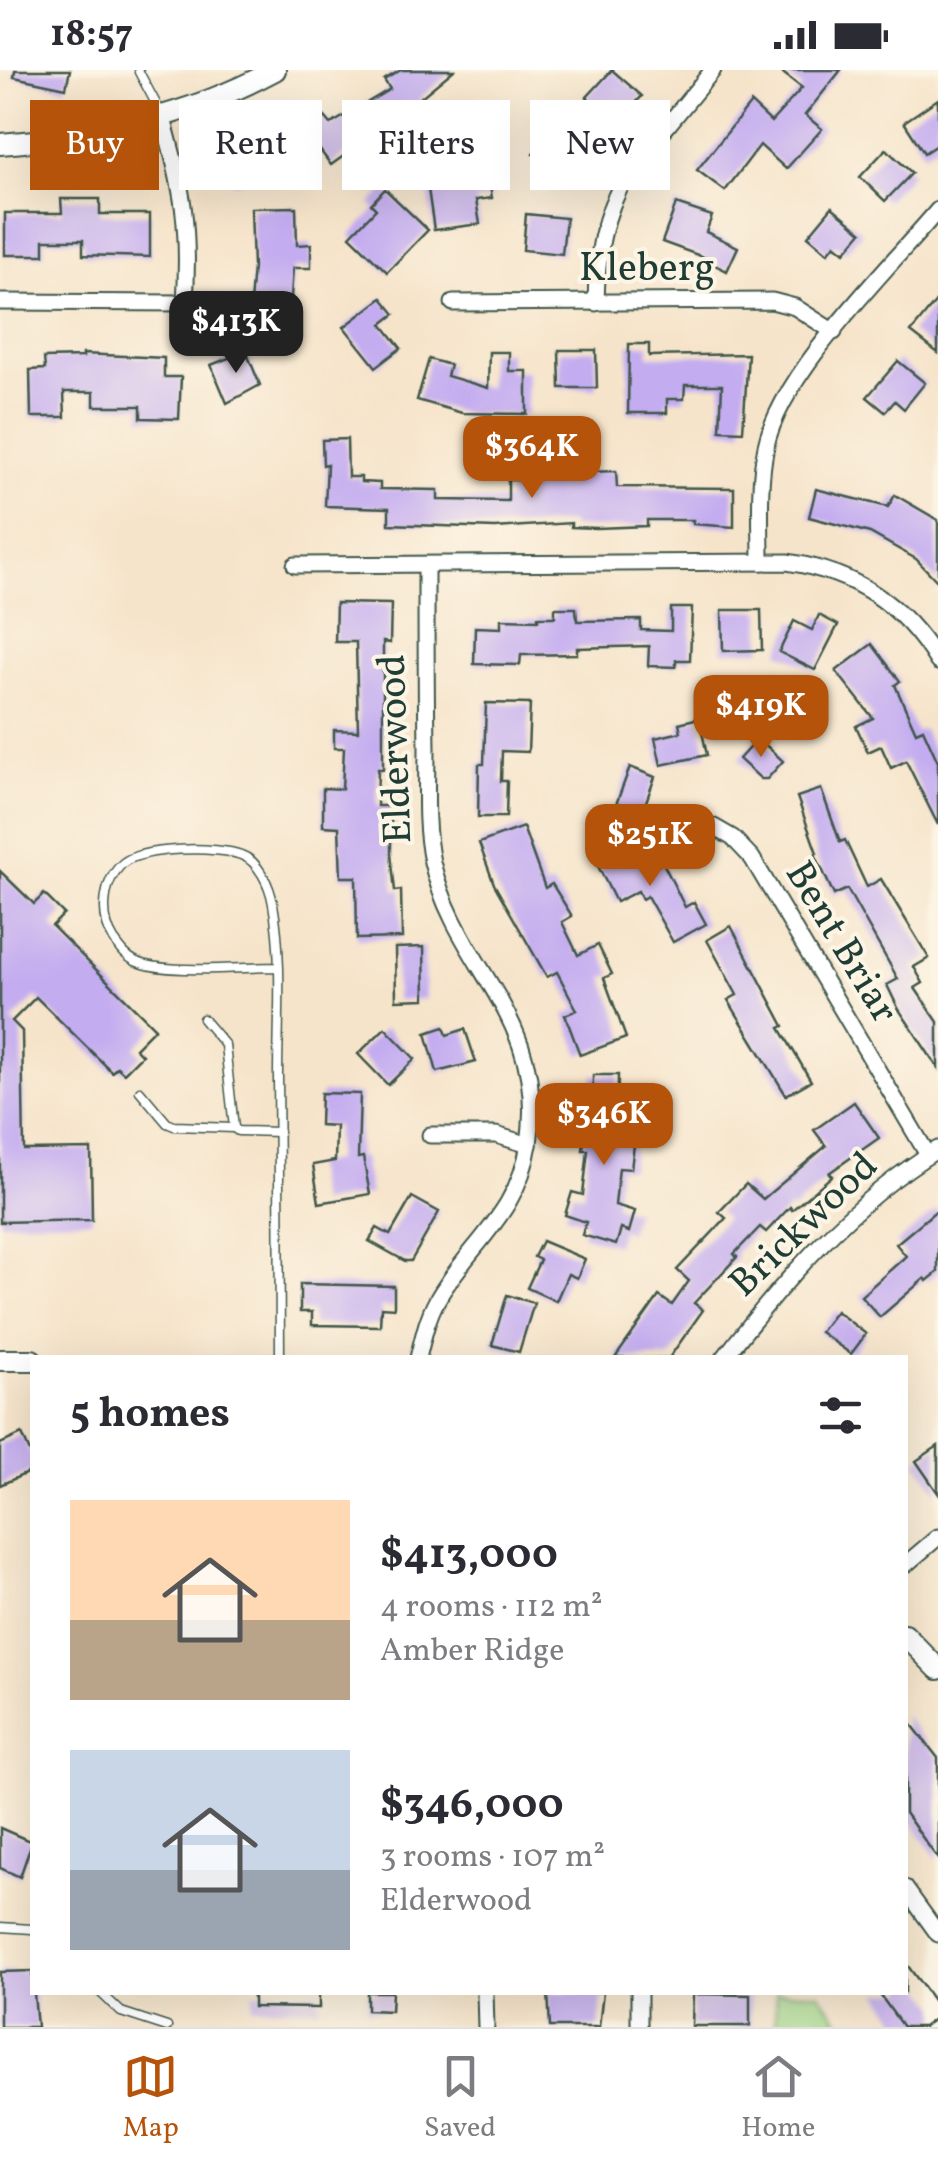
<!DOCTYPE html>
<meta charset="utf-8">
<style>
:root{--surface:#fff;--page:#f7f7f7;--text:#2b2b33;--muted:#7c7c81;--line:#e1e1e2;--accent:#b45309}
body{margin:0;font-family:Vollkorn,serif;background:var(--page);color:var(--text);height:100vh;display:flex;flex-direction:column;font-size:38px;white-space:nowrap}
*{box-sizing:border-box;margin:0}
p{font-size:32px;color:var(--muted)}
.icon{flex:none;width:55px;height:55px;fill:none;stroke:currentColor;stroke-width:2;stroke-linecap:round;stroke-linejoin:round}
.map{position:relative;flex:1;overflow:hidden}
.sheet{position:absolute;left:30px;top:1285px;width:878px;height:640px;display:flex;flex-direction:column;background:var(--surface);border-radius:0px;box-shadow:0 10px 40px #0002}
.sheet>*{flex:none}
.hud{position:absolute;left:30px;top:30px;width:880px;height:90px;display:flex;gap:20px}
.price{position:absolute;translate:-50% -85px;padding:0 22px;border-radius:20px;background:var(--accent);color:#fff;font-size:32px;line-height:65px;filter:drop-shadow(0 2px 5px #0008)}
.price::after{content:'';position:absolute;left:50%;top:60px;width:30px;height:22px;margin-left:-15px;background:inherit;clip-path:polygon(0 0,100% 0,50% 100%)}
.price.selected{background:#222;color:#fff}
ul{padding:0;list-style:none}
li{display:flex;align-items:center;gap:30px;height:250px;padding:0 40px}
li span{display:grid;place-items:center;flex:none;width:280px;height:200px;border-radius:0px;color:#555}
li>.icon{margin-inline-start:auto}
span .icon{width:120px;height:120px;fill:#fffc;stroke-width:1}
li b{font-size:42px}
h2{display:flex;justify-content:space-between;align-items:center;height:120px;padding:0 40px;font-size:42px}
.chip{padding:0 35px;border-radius:0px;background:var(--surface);box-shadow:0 10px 40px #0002;font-size:35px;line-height:90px}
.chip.selected{background:var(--accent);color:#fff}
.status{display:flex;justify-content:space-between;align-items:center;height:70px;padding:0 50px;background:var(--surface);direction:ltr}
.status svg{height:28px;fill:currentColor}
.menu{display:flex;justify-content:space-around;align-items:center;height:140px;border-top:2px solid var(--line);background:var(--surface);font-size:28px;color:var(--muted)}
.menu a{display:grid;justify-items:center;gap:5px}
.menu .selected{color:var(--accent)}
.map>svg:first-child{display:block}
</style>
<div class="status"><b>18:57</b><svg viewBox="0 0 49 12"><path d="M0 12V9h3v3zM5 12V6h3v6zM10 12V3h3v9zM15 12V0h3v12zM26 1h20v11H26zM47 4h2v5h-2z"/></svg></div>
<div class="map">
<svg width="938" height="1957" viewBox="0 0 938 1957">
<rect width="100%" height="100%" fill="#fcf5e5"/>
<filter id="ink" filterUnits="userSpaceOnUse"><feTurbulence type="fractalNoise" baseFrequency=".01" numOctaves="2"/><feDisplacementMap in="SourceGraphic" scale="20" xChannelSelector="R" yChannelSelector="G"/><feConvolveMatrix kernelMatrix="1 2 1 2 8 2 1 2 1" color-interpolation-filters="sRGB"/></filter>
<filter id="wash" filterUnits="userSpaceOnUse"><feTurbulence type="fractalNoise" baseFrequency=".0048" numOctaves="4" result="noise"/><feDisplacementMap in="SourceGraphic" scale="40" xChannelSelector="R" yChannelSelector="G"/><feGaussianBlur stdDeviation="2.25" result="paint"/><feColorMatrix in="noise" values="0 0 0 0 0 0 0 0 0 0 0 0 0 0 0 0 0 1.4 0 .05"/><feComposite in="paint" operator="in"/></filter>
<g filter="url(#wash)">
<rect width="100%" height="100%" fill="#f6e4ca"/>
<polygon fill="#a3d98a" stroke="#618b5f" stroke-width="2.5" points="776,1922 819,1923 843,1957 775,1957"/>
<g id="blocks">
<g fill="#c3acf0">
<polygon points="15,0 70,0 66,18 14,7"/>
<polygon points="401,0 454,0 420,28 424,35 384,57 331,95 317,76 310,81 299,66 325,47 331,54 390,19 384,10"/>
<polygon points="612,0 642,26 616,54 613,51 577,110 533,84 543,67 550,71 562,51 575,59 592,32 587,27"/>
<polygon points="779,0 841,0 805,45 822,59 786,99 760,75 725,121 697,100 751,33 771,52 802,18"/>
<polygon points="938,29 938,74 924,83 904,52"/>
<polygon points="273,65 281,102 233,113 224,76"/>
<polygon points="886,79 912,103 885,131 860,107"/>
<polygon points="452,94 453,103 487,98 492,128 476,130 480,154 434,160 425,98"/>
<polygon points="385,119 428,160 387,202 350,166 376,139 371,134"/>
<polygon points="61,129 100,129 100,144 150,144 150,187 83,185 83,170 44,170 44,185 5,185 5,143 62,143"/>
<polygon points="676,134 712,146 706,162 738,177 727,201 705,190 706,188 662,172"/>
<polygon points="296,137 297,175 311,174 311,198 293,198 289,256 256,254 256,246 249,245 253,197 251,138"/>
<polygon points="832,137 862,162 845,182 835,174 828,183 808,166"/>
<polygon points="526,144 566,148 562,184 523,180"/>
<polygon points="382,228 395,244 382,254 401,278 376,297 344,257"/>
<polygon points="938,229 938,283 911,262"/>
<polygon points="629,274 649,274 649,286 748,284 743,361 720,360 722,315 685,315 684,329 667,329 667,343 628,343"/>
<polygon points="559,280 596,280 597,318 560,318"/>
<polygon points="246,281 260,315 227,333 211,295"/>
<polygon points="489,282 509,282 509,301 527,301 527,344 462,343 417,330 429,289 450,295 447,306 488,318"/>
<polygon points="83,284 164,288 164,307 181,307 179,349 141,348 141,336 94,336 94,322 64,322 65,347 31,347 30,300 45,299 44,288 83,287"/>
<polygon points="898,291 925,313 904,339 895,331 885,342 867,327"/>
<polygon points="347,369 348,407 361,407 361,412 380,413 380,419 438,420 438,430 508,431 508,410 534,410 534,404 616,401 617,417 734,418 734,457 693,454 693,450 647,450 647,456 597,458 571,457 571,453 495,458 389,454 389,438 325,436 327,394 323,395 322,370"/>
<polygon points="816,419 888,437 895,425 938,450 938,512 916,489 870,463 809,447"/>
<polygon points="336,533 391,534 390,573 383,572 383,699 378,699 377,736 391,736 391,784 395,821 401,820 402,868 357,869 356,807 341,807 339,757 323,756 323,718 342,719 344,678 334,678 334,660 358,661 356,572 335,572"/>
<polygon points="555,538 576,538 577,551 641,550 641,560 671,561 671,538 692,538 690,590 676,590 676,597 648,596 649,576 577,578 577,584 521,585 520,595 474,594 475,557 501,558 501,549 538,550 538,547 555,547"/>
<polygon points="722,540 761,540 762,580 723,581"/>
<polygon points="819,545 838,555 815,600 779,582 794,551 812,560"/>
<polygon points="872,574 900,611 895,615 916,662 923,659 938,692 938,755 906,691 891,698 881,676 868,682 856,656 873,648 836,601"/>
<polygon points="486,633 530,634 528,682 502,681 501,711 507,711 506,747 478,747 479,694 484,694"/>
<polygon points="699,648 707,685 661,695 655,668 681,662 679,653"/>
<polygon points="758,668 783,691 767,709 761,709 739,689"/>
<polygon points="630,697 655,707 638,754 612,745"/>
<polygon points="821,719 840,772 845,770 867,817 881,809 929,888 914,897 923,913 915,918 938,952 938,998 898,938 887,915 898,909 847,819 834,825 815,784 817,783 797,727"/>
<polygon points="523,757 545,818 552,814 572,846 562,852 578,885 598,875 612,904 604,908 626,968 580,985 565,945 577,940 557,902 547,907 494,814 479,773"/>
<polygon points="639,770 653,798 663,793 685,837 694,832 706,854 673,872 647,826 642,829 638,821 616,832 596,792"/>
<polygon points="0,801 34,834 44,824 64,844 52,856 155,958 135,978 142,985 124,1003 117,997 112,1002 36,927 12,951 22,961 24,1080 91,1079 92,1150 0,1152"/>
<polygon points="731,856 784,956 780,958 811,1011 786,1025 728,930 737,925 707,870"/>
<polygon points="424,877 425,929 396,930 395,878"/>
<polygon points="444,957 447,965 465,959 476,992 437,1002 426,963"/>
<polygon points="385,958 415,989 388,1015 358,984"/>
<polygon points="593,1005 618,1005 617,1065 635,1067 631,1099 619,1098 615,1135 635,1141 629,1162 621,1159 616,1175 582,1165 586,1152 565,1145 572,1122 583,1125 588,1080 583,1080 585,1061 592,1062"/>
<polygon points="321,1023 360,1024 358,1088 363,1087 370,1124 319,1133 313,1095 335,1091 336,1056 320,1055"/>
<polygon points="854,1032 879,1068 829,1103 832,1106 792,1140 790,1137 766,1162 760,1157 734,1184 737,1187 694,1233 703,1240 669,1288 615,1288 659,1226 672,1235 689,1211 677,1200 726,1148 719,1142 746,1114 763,1129 826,1076 814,1060"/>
<polygon points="412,1127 439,1142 411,1191 405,1191 369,1171 377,1158 390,1165"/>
<polygon points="938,1139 938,1202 927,1211 925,1208 880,1247 861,1226 906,1186 896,1174"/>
<polygon points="542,1171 585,1189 577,1208 568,1204 556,1231 527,1218 540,1190 534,1187"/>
<polygon points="300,1214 394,1216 394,1238 381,1237 380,1256 312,1255 312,1242 300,1242"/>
<polygon points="507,1225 534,1233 519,1282 492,1275"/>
<polygon points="836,1241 866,1264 851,1284 820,1262"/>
<polygon points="22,1364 32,1387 32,1401 0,1415 0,1374"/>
<polygon points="938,1376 938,1423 916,1391"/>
<polygon points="905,1646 938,1688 938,1789 905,1743"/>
<polygon points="0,1758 32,1772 20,1807 0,1798"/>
<polygon points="905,1892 938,1937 938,1946 923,1957 903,1957 878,1922 905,1922"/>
<polygon points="32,1901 37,1957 0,1957 0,1902"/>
<polygon points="253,1922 319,1922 319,1938 253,1937"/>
<polygon points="367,1922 392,1922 391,1941 367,1940"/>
<polygon points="548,1922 603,1922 599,1957 550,1957"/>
<polygon points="693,1924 750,1925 750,1956 692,1956"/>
</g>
</g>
</g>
<g filter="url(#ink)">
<use href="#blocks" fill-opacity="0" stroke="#3f564a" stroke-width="2.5"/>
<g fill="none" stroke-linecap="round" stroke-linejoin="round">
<defs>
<g id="service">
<polyline points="139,2 162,45"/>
<path d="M278,897C242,897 165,905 135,891C125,886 121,879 114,870C100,848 102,812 123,793C141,777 219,776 241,785C259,791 270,816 273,834C283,890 278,950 278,1007C279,1101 280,1194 280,1288"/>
<polyline points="203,949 225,975 234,1058 238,1061 279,1062"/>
<polyline points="140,1021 167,1053 174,1056 234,1058"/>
<polyline points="0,1857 32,1859"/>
<polyline points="100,1922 121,1942 167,1957"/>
</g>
<g id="minor">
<path d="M0,232L185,233C190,155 183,119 162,45"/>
<polyline points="453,233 772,231 795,237 834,262"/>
<path d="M596,233C597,185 602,146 627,105L713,0"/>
<path d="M761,492C761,454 758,414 766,376C781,303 888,199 938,140"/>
<path d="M295,495L787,492C854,502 903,534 938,592"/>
<polyline points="714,757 733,768 752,788 928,1085"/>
<polyline points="430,1065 496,1065 529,1075"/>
<path d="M418,1288C423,1268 427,1248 437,1230C469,1174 518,1145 529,1074C548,946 457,900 432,792C424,755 427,716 427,678C426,617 426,556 426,495"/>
<path d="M724,1288C785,1209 853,1131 938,1079"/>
<polyline points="905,1495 938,1467"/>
<polyline points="905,1818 938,1864"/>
<polyline points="485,1922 486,1957"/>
<polyline points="639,1922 639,1957"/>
</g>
<g id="tertiary">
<path d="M0,74C94,68 192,45 275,0"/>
<polyline points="0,1290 32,1290"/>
<polyline points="905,1565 938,1599"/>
</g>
</defs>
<use href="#service" stroke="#3f564a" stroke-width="11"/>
<use href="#minor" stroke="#3f564a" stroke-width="19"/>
<use href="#tertiary" stroke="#3f564a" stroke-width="24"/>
<use href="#service" stroke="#fff" stroke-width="8"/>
<use href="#minor" stroke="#fff" stroke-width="15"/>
<use href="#tertiary" stroke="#fff" stroke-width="20"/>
</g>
</g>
<g text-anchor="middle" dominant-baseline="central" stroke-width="8" stroke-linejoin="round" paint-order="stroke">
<g font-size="40" fill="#1f3d34" stroke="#fcf5e5">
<text x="647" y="200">Kleberg</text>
<text transform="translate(397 679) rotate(-92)">Elderwood</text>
<text transform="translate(840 873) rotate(59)">Bent Briar</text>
<text transform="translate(805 1156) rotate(-44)">Brickwood</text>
</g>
</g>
</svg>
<b class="price selected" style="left:236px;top:306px">$413K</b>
<b class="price" style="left:532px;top:431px">$364K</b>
<b class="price" style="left:761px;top:690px">$419K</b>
<b class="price" style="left:650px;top:819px">$251K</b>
<b class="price" style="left:604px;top:1098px">$346K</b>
<div class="hud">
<a class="chip selected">Buy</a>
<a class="chip">Rent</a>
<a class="chip">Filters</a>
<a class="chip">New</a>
</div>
<section class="sheet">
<h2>5 homes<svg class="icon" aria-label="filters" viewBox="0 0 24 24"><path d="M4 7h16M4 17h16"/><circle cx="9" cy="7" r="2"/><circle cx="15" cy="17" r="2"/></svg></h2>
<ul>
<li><span style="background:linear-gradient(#ffd9b3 60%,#b9a48a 0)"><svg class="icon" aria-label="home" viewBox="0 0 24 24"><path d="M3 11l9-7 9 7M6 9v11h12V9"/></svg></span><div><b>$413,000</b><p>4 rooms · 112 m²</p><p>Amber Ridge</p></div></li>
<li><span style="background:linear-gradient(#c9d6e8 60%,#9aa5b1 0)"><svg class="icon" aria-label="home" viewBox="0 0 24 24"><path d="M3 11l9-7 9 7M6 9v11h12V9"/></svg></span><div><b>$346,000</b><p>3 rooms · 107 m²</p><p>Elderwood</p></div></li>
</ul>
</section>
</div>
<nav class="menu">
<a class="selected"><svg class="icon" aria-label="map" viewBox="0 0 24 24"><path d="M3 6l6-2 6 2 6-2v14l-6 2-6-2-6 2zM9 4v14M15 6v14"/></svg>Map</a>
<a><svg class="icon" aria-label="saved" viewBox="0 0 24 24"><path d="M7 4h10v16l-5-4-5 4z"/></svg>Saved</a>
<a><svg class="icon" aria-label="home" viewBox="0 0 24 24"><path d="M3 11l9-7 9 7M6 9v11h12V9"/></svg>Home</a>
</nav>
